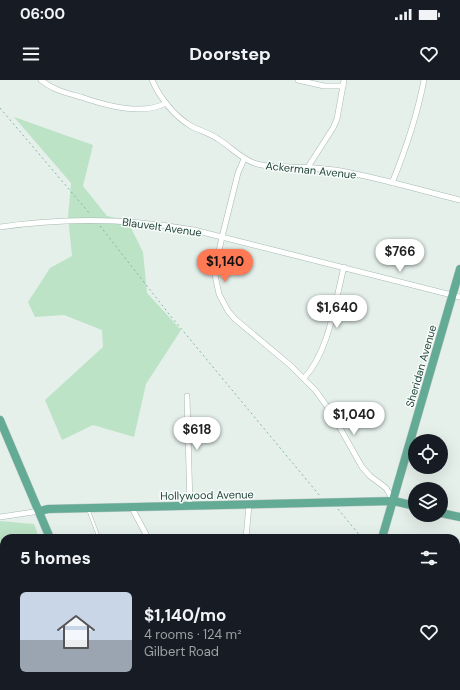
<!DOCTYPE html>
<meta charset="utf-8">
<style>
:root{--surface:#171b24;--page:#242831;--text:#f1f3f6;--muted:#9ea1a6;--line:#363941;--accent:#ff7954}
body{margin:0;font-family:"DM Sans",sans-serif;background:var(--page);color:var(--text);height:100vh;display:flex;flex-direction:column;font-size:15px;white-space:nowrap}
*{box-sizing:border-box;margin:0}
p{font-size:13px;color:var(--muted)}
.icon{flex:none;width:22px;height:22px;fill:none;stroke:currentColor;stroke-width:2;stroke-linecap:round;stroke-linejoin:round}
.map{position:relative;flex:1;overflow:hidden}
.sheet{position:absolute;left:0px;top:454px;width:460px;height:156px;display:flex;flex-direction:column;background:var(--surface);border-radius:12px 12px 0 0;box-shadow:0 4px 16px #0002}
.sheet>*{flex:none}
.buttons{position:absolute;left:408px;top:354px;display:grid;gap:8px}
.buttons a{display:grid;place-items:center;width:40px;height:40px;border-radius:50%;background:var(--surface);box-shadow:0 4px 16px #0002;font-size:20px}
.price{position:absolute;translate:-50% -34px;padding:0 9px;border-radius:14px;background:#fff;color:#222;font-size:13px;line-height:26px;filter:drop-shadow(0 1px 2px #0008)}
.price::after{content:'';position:absolute;left:50%;top:24px;width:12px;height:9px;margin-left:-6px;background:inherit;clip-path:polygon(0 0,100% 0,50% 100%)}
.price.active{background:var(--accent);color:#111}
ul{padding:0;list-style:none}
li{display:flex;align-items:center;gap:12px;height:100px;padding:0 20px}
li+li{border-top:1px solid var(--line)}
li span{display:grid;place-items:center;flex:none;width:112px;height:80px;border-radius:6px;color:#555}
li>.icon{margin-inline-start:auto}
span .icon{width:48px;height:48px;fill:#fffc;stroke-width:1}
li b{font-size:17px}
h2{display:flex;justify-content:space-between;align-items:center;height:48px;padding:0 20px;font-size:17px}
.status{display:flex;justify-content:space-between;align-items:center;height:28px;padding:0 20px;background:var(--surface);direction:ltr}
.status svg{height:11px;fill:currentColor}
header{display:flex;justify-content:space-between;align-items:center;height:52px;padding:0 20px;background:var(--surface);font-size:18px;font-weight:700}
.map>svg:first-child{display:block}
</style>
<div class="status"><b>06:00</b><svg viewBox="0 0 49 12"><path d="M0 12V9h3v3zM5 12V6h3v6zM10 12V3h3v9zM15 12V0h3v12zM26 1h20v11H26zM47 4h2v5h-2z"/></svg></div>
<header><svg class="icon" aria-label="menu" viewBox="0 0 24 24"><path d="M4 6h16M4 12h16M4 18h16"/></svg>Doorstep<svg class="icon" aria-label="heart" viewBox="0 0 24 24"><path d="M12 20l-8-8c-3-5 5-10 8-4 3-6 11-1 8 4z"/></svg></header>
<div class="map">
<svg width="460" height="610" viewBox="0 0 460 610">
<rect width="100%" height="100%" fill="#e5f0eb"/>
<g fill="#bce3c5">
<polygon points="14,37 93,65 83,106 107,136 127,140 143,172 147,213 181,250 146,304 134,357 93,345 62,360 45,320 103,267 102,250 64,235 35,237 28,222 50,188 72,176 68,137 71,103"/>
<polygon points="0,441 34,444 39,458 4,458 4,606 35,606 37,610 0,610"/>
</g>
<g fill="none" stroke-linecap="round" stroke-linejoin="round">
<defs>
<g id="lane">
<polyline points="88,429 99,458"/>
<polyline points="0,474 4,487"/>
<polyline points="33,606 34,610"/>
</g>
<g id="street">
<path d="M41,0C53,10 66,13 81,17C104,25 143,36 166,23"/>
<path d="M152,0C160,18 174,36 191,46C200,51 210,53 218,59C230,66 240,78 254,83C265,87 278,86 290,87C305,87 320,88 335,90C377,97 419,110 460,120"/>
<polyline points="298,0 324,6 343,6"/>
<polyline points="244,79 238,93 222,157 216,185 215,195 219,214 228,231 235,239 290,285 316,311 331,332 362,387 370,396 386,408 393,420"/>
<polyline points="308,87 333,48 337,39 344,0"/>
<path d="M392,103C406,69 417,36 424,0"/>
<path d="M0,147C67,137 128,138 194,150L460,217"/>
<path d="M304,298C329,272 335,222 344,187"/>
<polyline points="187,316 190,426"/>
<polyline points="132,428 148,458"/>
<polyline points="0,437 40,431"/>
<polyline points="246,458 249,425"/>
<polyline points="330,606 339,608"/>
<polyline points="234,610 234,606"/>
</g>
<g id="primary">
<polyline points="0,340 50,458"/>
<polyline points="40,431 48,429 394,421 415,426"/>
<polyline points="441,433 460,437"/>
<polyline points="382,458 460,189"/>
<polyline points="96,606 97,610"/>
<polyline points="339,610 340,606"/>
</g>
</defs>
<use href="#lane" stroke="#a6b9b2" stroke-width="3.5"/>
<use href="#street" stroke="#a6b9b2" stroke-width="6"/>
<use href="#primary" stroke="#c1cbc8" stroke-width="9"/>
<g stroke="#82b7a5" stroke-width="1" stroke-dasharray="2 3" stroke-linecap="butt">
<polyline points="0,28 90,134"/>
<polyline points="100,146 169,234 320,416"/>
<polyline points="338,429 362,458"/>
<polyline points="456,580 460,585"/>
</g>
<use href="#lane" stroke="#fff" stroke-width="2.5"/>
<use href="#street" stroke="#fff" stroke-width="5"/>
<use href="#primary" stroke="#64ab96" stroke-width="8"/>
</g>
<g text-anchor="middle" dominant-baseline="central" stroke-width="3" stroke-linejoin="round" paint-order="stroke">
<g font-size="11" fill="#21453a" stroke="#f7fbf9">
<text transform="translate(311 90) rotate(6)">Ackerman Avenue</text>
<text transform="translate(162 147) rotate(8)">Blauvelt Avenue</text>
<text transform="translate(421 286) rotate(-74)">Sheridan Avenue</text>
<text transform="translate(207 415) rotate(-1)">Hollywood Avenue</text>
</g>
</g>
</svg>
<div class="buttons">
<a><svg class="icon" aria-label="locate" viewBox="0 0 24 24"><circle cx="12" cy="12" r="6"/><path d="M12 2v4M12 18v4M2 12h4M18 12h4"/></svg></a>
<a><svg class="icon" aria-label="layers" viewBox="0 0 24 24"><path d="M12 4l9 5-9 5-9-5zM3 14l9 5 9-5"/></svg></a>
</div>
<b class="price" style="left:400px;top:193px">$766</b>
<b class="price active" style="left:225px;top:203px">$1,140</b>
<b class="price" style="left:337px;top:249px">$1,640</b>
<b class="price" style="left:354px;top:356px">$1,040</b>
<b class="price" style="left:197px;top:371px">$618</b>
<section class="sheet">
<h2>5 homes<svg class="icon" aria-label="filters" viewBox="0 0 24 24"><path d="M4 7h16M4 17h16"/><circle cx="9" cy="7" r="2"/><circle cx="15" cy="17" r="2"/></svg></h2>
<ul>
<li><span style="background:linear-gradient(#c9d6e8 60%,#9aa5b1 0)"><svg class="icon" aria-label="home" viewBox="0 0 24 24"><path d="M3 11l9-7 9 7M6 9v11h12V9"/></svg></span><div><b>$1,140/mo</b><p>4 rooms · 124 m²</p><p>Gilbert Road</p></div><svg class="icon" aria-label="heart" viewBox="0 0 24 24"><path d="M12 20l-8-8c-3-5 5-10 8-4 3-6 11-1 8 4z"/></svg></li>
</ul>
</section>
</div>
